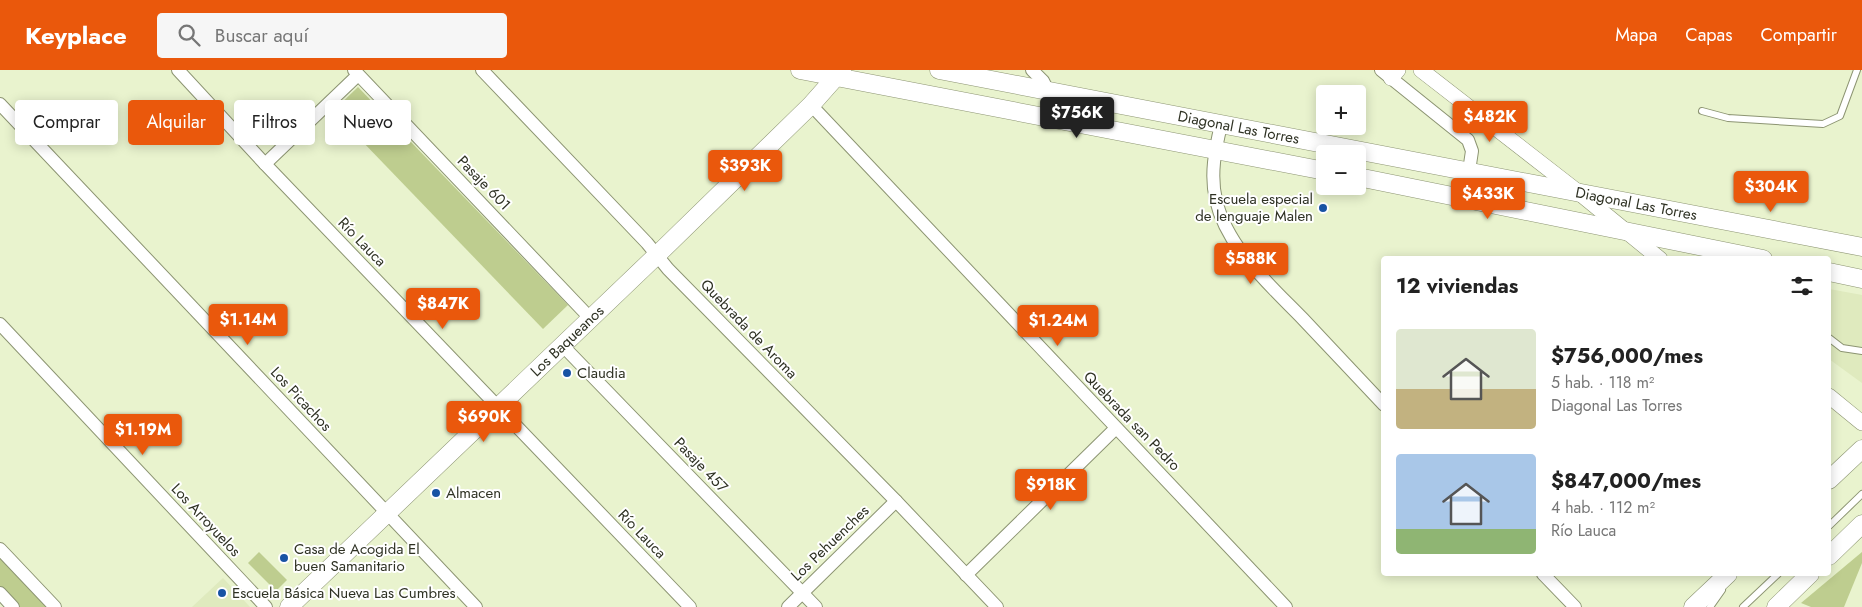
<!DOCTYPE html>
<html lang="es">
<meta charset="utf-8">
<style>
:root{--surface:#fff;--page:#f6f6f6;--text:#222;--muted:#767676;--accent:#ea580c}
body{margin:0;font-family:Jost,sans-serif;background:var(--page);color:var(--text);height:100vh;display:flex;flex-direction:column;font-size:19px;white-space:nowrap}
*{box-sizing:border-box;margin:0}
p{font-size:16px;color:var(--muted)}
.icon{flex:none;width:28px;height:28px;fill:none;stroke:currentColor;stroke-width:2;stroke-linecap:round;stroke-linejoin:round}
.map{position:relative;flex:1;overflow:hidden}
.details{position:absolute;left:1381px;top:186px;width:450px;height:320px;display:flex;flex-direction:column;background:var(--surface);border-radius:5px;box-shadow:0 2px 12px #0003}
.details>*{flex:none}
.banner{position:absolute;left:15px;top:30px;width:475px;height:45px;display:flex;gap:10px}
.fabs{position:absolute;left:1316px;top:15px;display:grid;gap:10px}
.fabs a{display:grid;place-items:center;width:50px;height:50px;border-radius:5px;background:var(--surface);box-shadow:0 2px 12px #0003;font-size:25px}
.price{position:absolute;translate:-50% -42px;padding:0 11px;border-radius:5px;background:var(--accent);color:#fff;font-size:16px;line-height:32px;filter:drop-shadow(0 1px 2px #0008)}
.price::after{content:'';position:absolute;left:50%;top:30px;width:15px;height:11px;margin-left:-8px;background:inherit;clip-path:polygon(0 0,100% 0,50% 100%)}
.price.selected{background:#222;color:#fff}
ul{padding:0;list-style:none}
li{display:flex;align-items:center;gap:15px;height:125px;padding:0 15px}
li span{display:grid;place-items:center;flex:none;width:140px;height:100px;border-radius:5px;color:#555}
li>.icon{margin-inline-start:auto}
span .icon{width:60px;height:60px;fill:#fffc;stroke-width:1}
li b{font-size:21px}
h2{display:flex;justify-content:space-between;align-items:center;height:60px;padding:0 15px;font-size:21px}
.tag{padding:0 18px;border-radius:5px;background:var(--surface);box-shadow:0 2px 12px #0003;font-size:18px;line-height:45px}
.tag.selected{background:var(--accent);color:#fff}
header{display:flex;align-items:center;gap:30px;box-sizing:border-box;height:70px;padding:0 25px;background:var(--accent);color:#fff}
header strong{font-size:24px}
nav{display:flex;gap:28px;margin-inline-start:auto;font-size:18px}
.search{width:350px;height:45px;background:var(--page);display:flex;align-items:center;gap:12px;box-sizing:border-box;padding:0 18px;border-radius:5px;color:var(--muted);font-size:19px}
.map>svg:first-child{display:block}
</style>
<header>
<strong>Keyplace</strong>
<div class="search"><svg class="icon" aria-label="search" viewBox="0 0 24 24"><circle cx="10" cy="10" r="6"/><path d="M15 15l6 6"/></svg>Buscar aquí</div>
<nav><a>Mapa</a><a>Capas</a><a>Compartir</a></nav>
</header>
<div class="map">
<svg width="1862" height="537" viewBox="0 0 1862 537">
<rect width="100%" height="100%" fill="#e9f3ce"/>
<g fill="#dfeabe">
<polygon points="1829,219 1862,225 1862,313 1829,289"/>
<polygon points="223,508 250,537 192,537"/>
</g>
<g fill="#becd8f">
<polygon points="358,17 568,235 543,259 333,41"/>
<polygon points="0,481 52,537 19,537 0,517"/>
<polygon points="259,482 287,510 276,521 248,493"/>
<polygon points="1862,482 1862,493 1844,537 1811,537 1801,533"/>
</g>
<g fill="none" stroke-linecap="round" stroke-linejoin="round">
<defs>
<g id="service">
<polyline points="1702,41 1728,48 1823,54 1840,46 1857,0"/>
<polyline points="1829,268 1842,278 1862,281"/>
<polyline points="1829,456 1862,424"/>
<polyline points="1710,537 1722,520"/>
<polyline points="1743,537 1778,504"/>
</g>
<g id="minor">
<polyline points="178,0 265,94 690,537"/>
<polyline points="354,0 591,249"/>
<polyline points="482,0 647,173 668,199 896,431 997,537"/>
<polyline points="1032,0 1043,11 1048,21"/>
<polyline points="1381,0 1468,70 1472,81 1469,101"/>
<polyline points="0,34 476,537"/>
<polyline points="811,35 1286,537"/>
<path d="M1221,55C1215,80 1210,105 1216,130C1227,178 1270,215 1303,249C1330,278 1357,306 1384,335"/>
<polyline points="265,94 358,5"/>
<polyline points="0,254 266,537"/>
<polyline points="563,276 816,537"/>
<polyline points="0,479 55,537"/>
<polyline points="1543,504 1575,537"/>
<polyline points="966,505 1116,358"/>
<polyline points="0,523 13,537"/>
<polyline points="788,537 896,431"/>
</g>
<g id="tertiary">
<polyline points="1421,0 1578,122 1660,189"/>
<polyline points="1391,8 1398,0"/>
<polyline points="1829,326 1862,353"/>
</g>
<g id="secondary">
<polyline points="800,0 1325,101"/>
<path id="s1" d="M939,0L1862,177"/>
<polyline points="1358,107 1763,189"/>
<polyline points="1829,202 1862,209"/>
<polyline points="1829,410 1862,379"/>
<polyline points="1829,486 1862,454"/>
<path id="s2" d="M289,537L657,185L811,35L842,0"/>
<polyline points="1693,537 1728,504"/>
<polyline points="1776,537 1810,504"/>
</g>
</defs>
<use href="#service" stroke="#8c9472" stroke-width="8"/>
<use href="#minor" stroke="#8c9472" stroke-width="14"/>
<use href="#tertiary" stroke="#8c9472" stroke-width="16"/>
<use href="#secondary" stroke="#8c9472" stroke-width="19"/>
<use href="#service" stroke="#fff" stroke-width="6"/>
<use href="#minor" stroke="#fff" stroke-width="12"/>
<use href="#tertiary" stroke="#fff" stroke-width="15"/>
<use href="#secondary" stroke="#fff" stroke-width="18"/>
</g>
<g fill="#1853a4" stroke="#fff" stroke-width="2">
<circle cx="1323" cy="138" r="5"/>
<circle cx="567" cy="303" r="5"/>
<circle cx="436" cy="423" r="5"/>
<circle cx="284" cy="488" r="5"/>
<circle cx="222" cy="523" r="5"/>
</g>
<g text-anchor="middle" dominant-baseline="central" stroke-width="4" stroke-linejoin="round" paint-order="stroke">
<g font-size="15" fill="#2f3224" stroke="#fff">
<text stroke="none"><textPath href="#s1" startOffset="305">Diagonal Las Torres</textPath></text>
<text transform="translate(484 113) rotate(46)">Pasaje 601</text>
<text stroke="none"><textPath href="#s1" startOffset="710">Diagonal Las Torres</textPath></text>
<text transform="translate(362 172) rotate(46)">Río Lauca</text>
<text transform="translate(749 259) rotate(46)">Quebrada de Aroma</text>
<text stroke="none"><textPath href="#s2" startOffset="385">Los Baqueanos</textPath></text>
<text transform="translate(301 329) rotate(47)">Los Picachos</text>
<text transform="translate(1132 351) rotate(46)">Quebrada san Pedro</text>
<text transform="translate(701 395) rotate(46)">Pasaje 457</text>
<text transform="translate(206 450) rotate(47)">Los Arroyuelos</text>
<text transform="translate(642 464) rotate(46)">Río Lauca</text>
<text transform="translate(830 473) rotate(-44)">Los Pehuenches</text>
</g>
<g font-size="15" fill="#2f3224" stroke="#fff" text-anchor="start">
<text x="1313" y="129" text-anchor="end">Escuela especial<tspan x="1313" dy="17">de lenguaje Malen</tspan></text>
<text x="577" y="303">Claudia</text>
<text x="446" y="423">Almacen</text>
<text x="294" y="479">Casa de Acogida El<tspan x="294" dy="17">buen Samanitario</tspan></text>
<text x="232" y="523">Escuela Básica Nueva Las Cumbres</text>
</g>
</g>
</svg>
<div class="fabs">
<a>+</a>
<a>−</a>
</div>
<b class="price selected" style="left:1077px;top:69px">$756K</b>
<b class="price" style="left:1490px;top:73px">$482K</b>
<b class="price" style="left:745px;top:122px">$393K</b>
<b class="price" style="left:1771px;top:143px">$304K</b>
<b class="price" style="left:1488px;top:150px">$433K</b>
<b class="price" style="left:1251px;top:215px">$588K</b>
<b class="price" style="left:443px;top:260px">$847K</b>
<b class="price" style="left:248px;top:276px">$1.14M</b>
<b class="price" style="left:1058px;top:277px">$1.24M</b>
<b class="price" style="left:484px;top:373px">$690K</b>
<b class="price" style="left:143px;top:386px">$1.19M</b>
<b class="price" style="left:1051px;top:441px">$918K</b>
<div class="banner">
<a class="tag">Comprar</a>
<a class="tag selected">Alquilar</a>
<a class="tag">Filtros</a>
<a class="tag">Nuevo</a>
</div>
<section class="details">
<h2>12 viviendas<svg class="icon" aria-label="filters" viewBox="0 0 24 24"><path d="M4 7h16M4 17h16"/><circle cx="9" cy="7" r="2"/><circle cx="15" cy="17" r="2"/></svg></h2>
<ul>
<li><span style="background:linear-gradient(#dfe7d0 60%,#c2b280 0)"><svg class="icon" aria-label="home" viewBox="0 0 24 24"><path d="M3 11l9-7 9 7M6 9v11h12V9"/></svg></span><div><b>$756,000/mes</b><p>5 hab. · 118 m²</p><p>Diagonal Las Torres</p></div></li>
<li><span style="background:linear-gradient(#a9c7e8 75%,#8fb573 0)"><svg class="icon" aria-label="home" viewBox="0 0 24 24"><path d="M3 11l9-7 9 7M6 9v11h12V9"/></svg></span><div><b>$847,000/mes</b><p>4 hab. · 112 m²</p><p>Río Lauca</p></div></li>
</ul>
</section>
</div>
